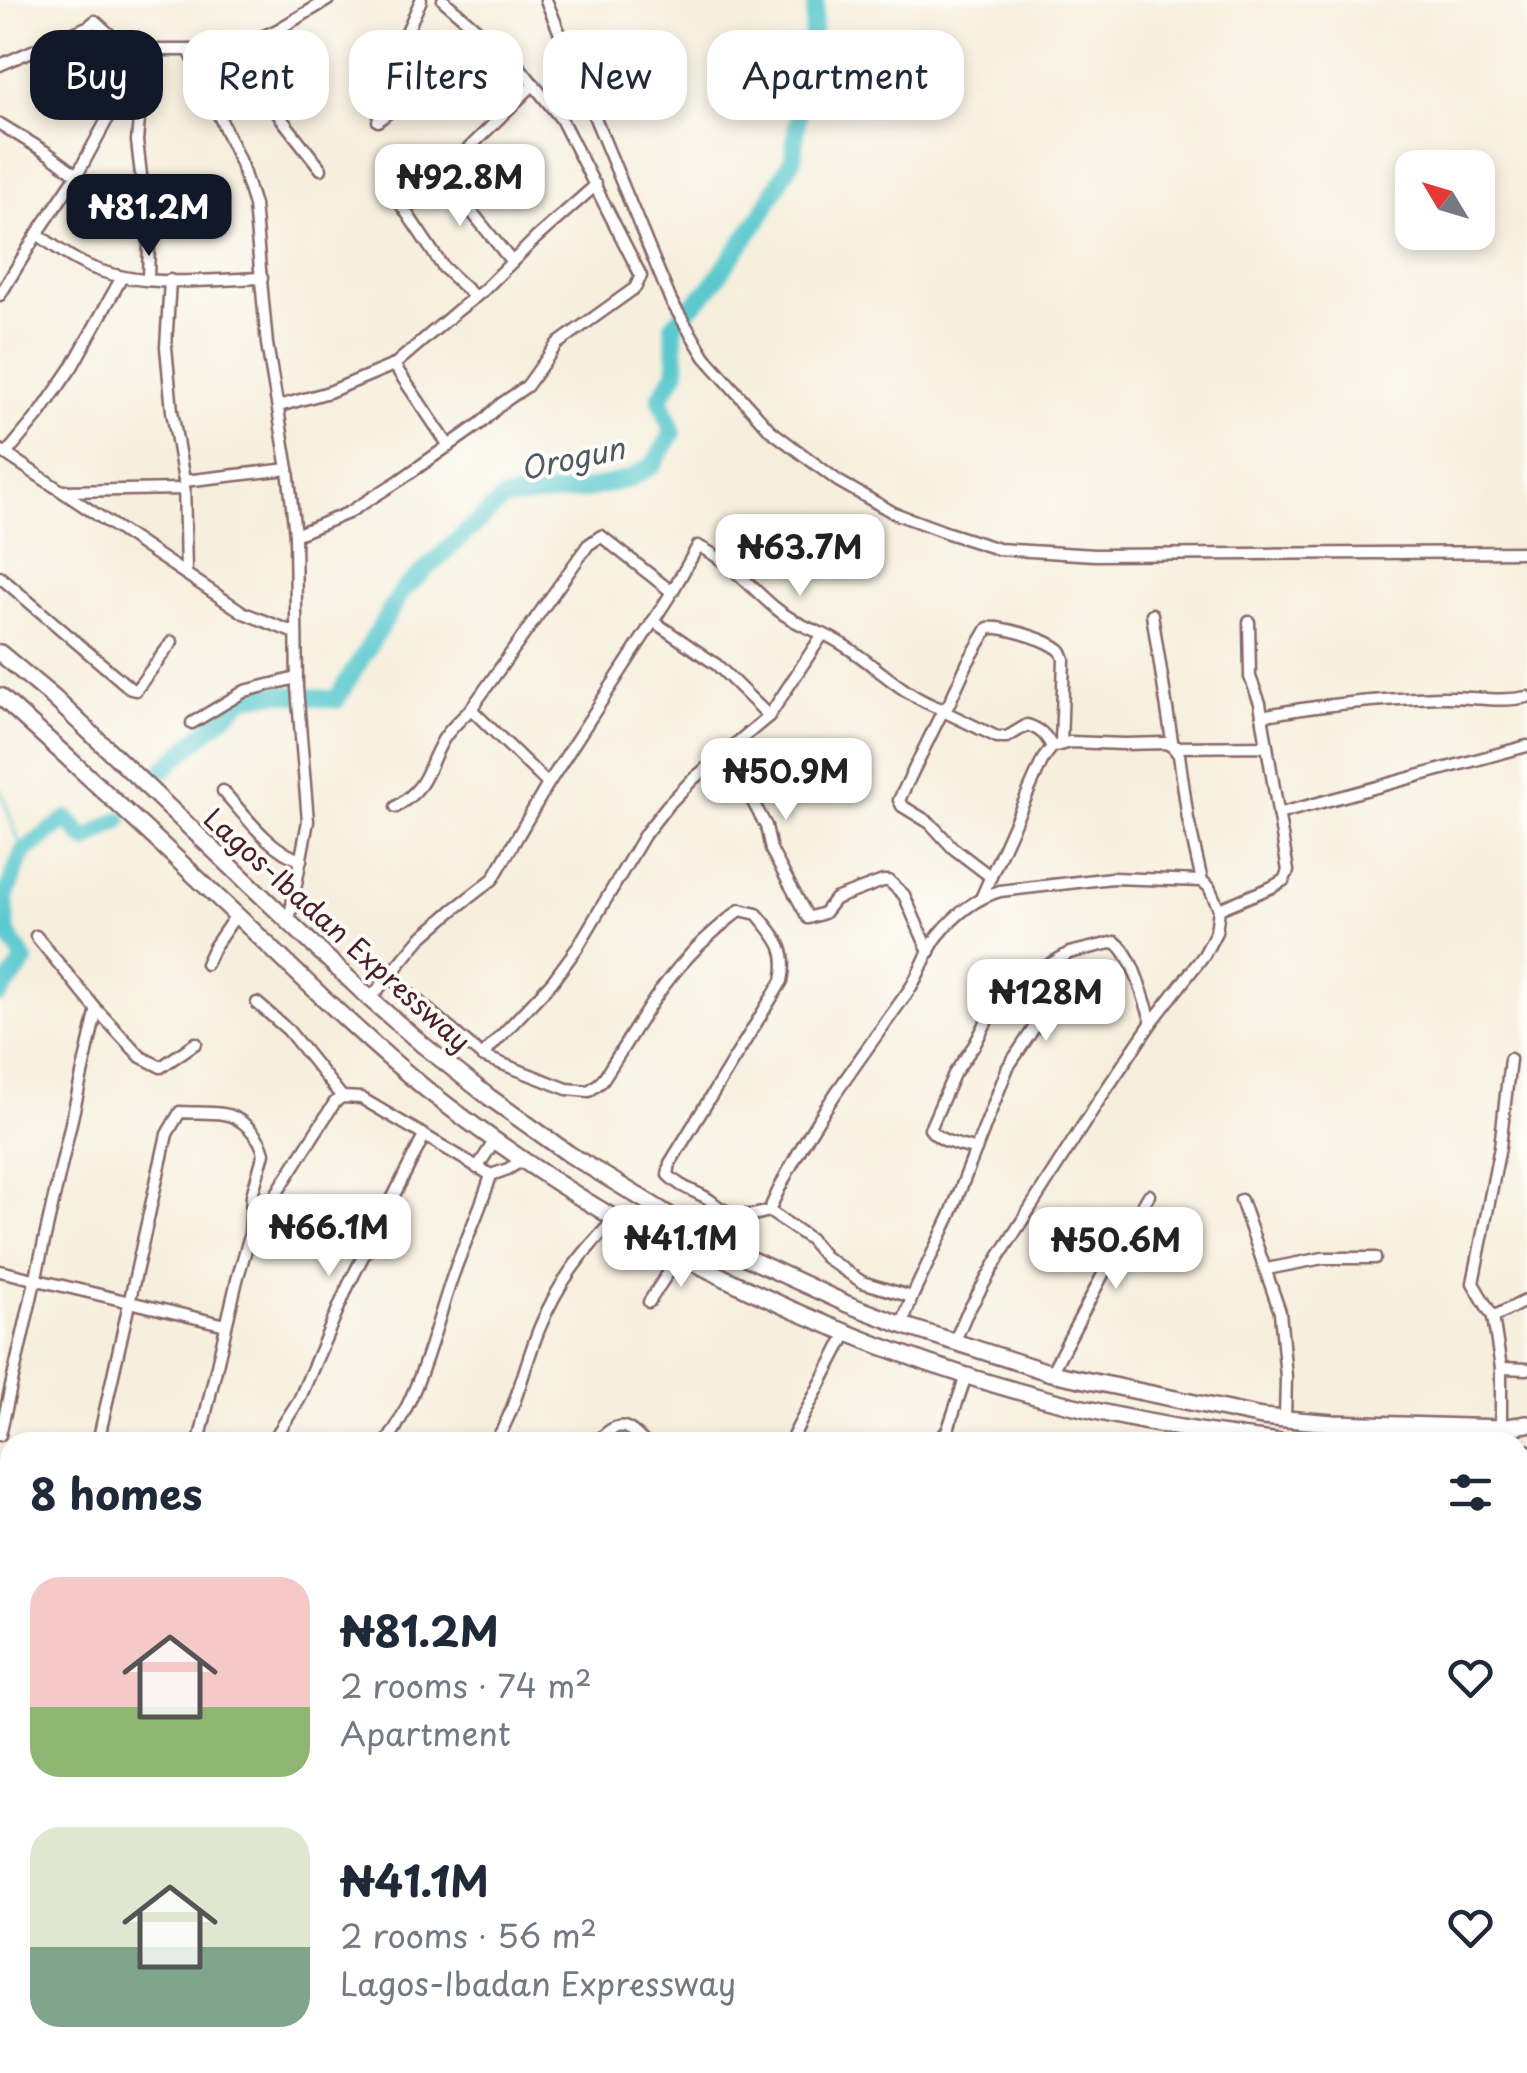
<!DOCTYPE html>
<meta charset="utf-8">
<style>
:root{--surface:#fff;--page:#f2f2f3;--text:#1f2937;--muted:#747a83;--accent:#111827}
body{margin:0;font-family:"Playpen Sans",sans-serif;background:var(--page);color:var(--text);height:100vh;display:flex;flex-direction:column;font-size:38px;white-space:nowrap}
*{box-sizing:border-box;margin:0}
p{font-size:32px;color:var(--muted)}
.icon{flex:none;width:55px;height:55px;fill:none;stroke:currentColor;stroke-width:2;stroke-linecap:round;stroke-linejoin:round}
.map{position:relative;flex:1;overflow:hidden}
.details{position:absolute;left:0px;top:1432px;width:1528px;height:642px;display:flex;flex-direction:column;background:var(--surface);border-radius:30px 30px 0 0;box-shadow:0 5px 15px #0003}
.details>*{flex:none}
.top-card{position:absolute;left:30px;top:30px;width:1000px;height:90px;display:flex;gap:20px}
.needle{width:65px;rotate:308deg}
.tools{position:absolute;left:1395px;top:150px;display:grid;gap:20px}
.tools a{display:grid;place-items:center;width:100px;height:100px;border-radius:20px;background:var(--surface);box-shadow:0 5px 15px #0003;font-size:50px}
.price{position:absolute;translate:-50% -85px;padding:0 22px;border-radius:20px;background:#fff;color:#222;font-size:32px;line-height:65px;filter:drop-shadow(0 2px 5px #0008)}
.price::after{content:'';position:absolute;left:50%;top:60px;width:30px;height:22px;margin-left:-15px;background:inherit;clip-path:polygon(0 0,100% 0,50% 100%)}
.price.active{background:var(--accent);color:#fff}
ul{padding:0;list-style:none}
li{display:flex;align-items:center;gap:30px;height:250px;padding:0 30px}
li span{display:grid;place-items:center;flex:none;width:280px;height:200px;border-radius:30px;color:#555}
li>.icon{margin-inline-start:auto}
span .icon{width:120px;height:120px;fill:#fffc;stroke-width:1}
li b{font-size:42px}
h2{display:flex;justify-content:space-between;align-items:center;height:120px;padding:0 30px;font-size:42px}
.pill{padding:0 35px;border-radius:30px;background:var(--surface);box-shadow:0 5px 15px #0003;font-size:35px;line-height:90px}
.pill.active{background:var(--accent);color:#fff}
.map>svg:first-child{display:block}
</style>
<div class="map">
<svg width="1527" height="2073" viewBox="0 0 1527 2073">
<rect width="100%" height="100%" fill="#fdfcf7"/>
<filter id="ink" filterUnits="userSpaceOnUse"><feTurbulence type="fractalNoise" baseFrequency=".01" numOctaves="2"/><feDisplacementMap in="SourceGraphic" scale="20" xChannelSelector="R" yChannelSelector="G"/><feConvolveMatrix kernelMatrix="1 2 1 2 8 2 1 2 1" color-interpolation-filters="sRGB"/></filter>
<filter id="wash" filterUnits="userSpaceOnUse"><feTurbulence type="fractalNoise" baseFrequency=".0048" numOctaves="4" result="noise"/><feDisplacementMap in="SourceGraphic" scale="40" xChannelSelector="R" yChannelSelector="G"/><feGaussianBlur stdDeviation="2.25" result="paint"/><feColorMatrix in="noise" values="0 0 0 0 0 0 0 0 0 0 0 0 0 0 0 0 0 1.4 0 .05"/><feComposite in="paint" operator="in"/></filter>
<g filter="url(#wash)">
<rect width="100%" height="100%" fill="#f7efdd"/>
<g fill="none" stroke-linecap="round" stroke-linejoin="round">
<polyline stroke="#5bc9cf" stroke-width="2.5" points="0,789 23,852"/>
<g stroke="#5bc9cf" stroke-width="18">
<polyline points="164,769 245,697 278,693 336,700 403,590 503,499 584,490 629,479 653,465 673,433 660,397 677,371 673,325 709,289 760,217 793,158 799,105 810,62 816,0"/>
<polyline points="0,994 25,961 7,933 5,897 23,852 67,819 86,840 119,820"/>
</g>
</g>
</g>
<g filter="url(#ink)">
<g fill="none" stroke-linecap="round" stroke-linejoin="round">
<defs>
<g id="minor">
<polyline points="546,0 671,301 705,357 770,430 838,481 894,513 948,533 998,549 1095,555 1527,552"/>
<polyline points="189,50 233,50 277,30 328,0"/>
<polyline points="233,50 270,104 321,169"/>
<polyline points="0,65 89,26 95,21 126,49 145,54"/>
<polyline points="378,121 393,109 391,102 374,85 405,36 421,0"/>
<polyline points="0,124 49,154 77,175"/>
<polyline points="439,171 512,262"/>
<path d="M37,234C50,243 63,253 76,260C131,291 201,280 262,278"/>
<polyline points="148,279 149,243 137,141 145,54 158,50 189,50 241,164 254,205 267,344 288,469 295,535 297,688 308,821 289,921"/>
<polyline points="170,280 166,347 172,411 184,481 186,573"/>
<polyline points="0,295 37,234 77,175 122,92 125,89 142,88"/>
<polyline points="475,297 443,267 400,203 400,195 410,186 439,171 464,153 534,84"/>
<polyline points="394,365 449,446"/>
<polyline points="279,406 329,392 394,365 457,311 484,290 537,237 596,185"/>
<polyline points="0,450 244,613 295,633"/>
<polyline points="6,454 41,412 72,367 122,277"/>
<polyline points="184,481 288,469"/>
<polyline points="62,491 184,489"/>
<polyline points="295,535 348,513 400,480 481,423 501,404 527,386 557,344 635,288 641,276 561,119 518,65 443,0"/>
<polyline points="0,577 131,689 136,690 172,642"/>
<polyline points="653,621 717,665 769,716"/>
<polyline points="1249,622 1250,677 1260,703 1267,746"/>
<path d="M823,634C866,653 897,694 942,709L948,706L968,662L988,628C1002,626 1041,638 1054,646C1062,651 1061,651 1064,659L1061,744"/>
<polyline points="944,708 899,800 902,806 930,823 953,848 991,877"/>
<polyline points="471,709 548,784"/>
<path d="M943,711L997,737H1007L1027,725C1040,729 1046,735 1052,747"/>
<path d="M1262,716C1321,704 1381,699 1441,697C1471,696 1498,703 1527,697"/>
<polyline points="192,723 245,691 296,678"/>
<polyline points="716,760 748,793 766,826 771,850 808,918 824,913 835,899 883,881 889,881 904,895 929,952"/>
<path d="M223,791C244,814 270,851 301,860"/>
<path d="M396,807C431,783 424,773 443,740C450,728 461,719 471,709L588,545L601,536L672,592"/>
<polyline points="1278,814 1527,746"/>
<polyline points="982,896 1043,759 1052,747 1070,742 1124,744 1166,743 1173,747 1179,755 1188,819 1202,881"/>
<polyline points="206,964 214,947 236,915"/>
<path d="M390,977L482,1056L567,1089L589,1091L601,1082C629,1041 653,994 687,958C703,940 721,925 740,910L757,914C777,938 789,949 782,981L670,1163L668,1175C679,1186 689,1189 703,1196C710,1199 715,1205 722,1209C738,1218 753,1216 769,1211L810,1239L825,1257L862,1282L912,1297"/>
<path d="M370,999L420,939L453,910L493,879L548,784L672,592L698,546C730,561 748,585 774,607C787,618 807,628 823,634L769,716L692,780L667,806L645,834L577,948L552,982L482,1056"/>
<polyline points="257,1003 288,1030 342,1097"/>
<polyline points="97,1010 141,1057 161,1067 196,1043"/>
<path d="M976,1150C961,1145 939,1142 930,1129L954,1074L975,1044L992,1011L1018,983L1069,953L1115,942C1133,953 1144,1001 1152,1022"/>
<polyline points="477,1168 495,1140"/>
<polyline points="1241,1200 1280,1312 1286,1377 1285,1420"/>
<path d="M769,1211C804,1130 859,1061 909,990C921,973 926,951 938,936C954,916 976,898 1000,891L1112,878L1202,881L1209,887L1219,909L1272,887L1284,880L1288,871L1267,746L1173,747L1152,614"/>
<polyline points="1267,1269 1323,1258 1375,1258"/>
<polyline points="0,1271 226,1325"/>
<polyline points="649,1302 679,1256"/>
<polyline points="1493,1317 1527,1300"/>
<polyline points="902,1325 912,1297 950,1216 1008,1067 1036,1025 1059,1002"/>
<polyline points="954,1343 966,1315 999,1257 1101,1097 1152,1022 1204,955 1216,932 1219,909"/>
<polyline points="1501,1368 1527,1369"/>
<polyline points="1051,1373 1110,1261 1149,1195"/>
<polyline points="1501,1428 1501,1368 1493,1317 1473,1283 1500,1147 1510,1059"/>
<polyline points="0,1435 96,1013 96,1009 36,936"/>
<path d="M98,1442L167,1134L180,1112C194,1113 210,1112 223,1114C241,1116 260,1136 264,1153L252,1195L250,1235"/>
<polyline points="199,1442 237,1280 250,1235 335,1102 342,1097 361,1098 491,1175 508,1169 523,1160"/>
<polyline points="272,1442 299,1400 348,1286 424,1136"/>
<path d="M387,1442C419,1394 432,1339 450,1284C462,1247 480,1212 491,1175"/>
<path d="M495,1442C516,1411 525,1362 540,1327C559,1281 581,1254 615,1219"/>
<path d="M597,1442C616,1422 624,1421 644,1442"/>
<polyline points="790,1442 847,1333"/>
<polyline points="938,1442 948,1429 966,1376"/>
<polyline points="1518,1508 1527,1507"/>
<polyline points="0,1516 10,1521"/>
<polyline points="0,1598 10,1574"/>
<polyline points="0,1629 10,1634"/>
<polyline points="1518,1636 1527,1632"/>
<polyline points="1518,1692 1527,1713"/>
<polyline points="1518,1817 1527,1819"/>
<polyline points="0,1831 10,1809"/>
<polyline points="0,1943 10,1945"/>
<polyline points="1518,1955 1527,1956"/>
<polyline points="0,2058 10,2061"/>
<polyline points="1518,2061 1527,2061"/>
<polyline points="27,2065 60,2073"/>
<polyline points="472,2065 483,2073"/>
<polyline points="540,2065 552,2073"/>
<polyline points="1131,2065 1136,2073"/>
<polyline points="1245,2065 1251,2073"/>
<polyline points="1285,2065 1298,2073"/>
<polyline points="182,2073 187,2065"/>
<polyline points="338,2073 344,2065"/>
<polyline points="510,2073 516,2065"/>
<polyline points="631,2073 636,2065"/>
<polyline points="752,2073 758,2065"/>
<polyline points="874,2073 880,2065"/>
<polyline points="1388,2073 1392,2065"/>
</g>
<g id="highway">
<polyline points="0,653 54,698 370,999 423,1045 489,1097 569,1154 715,1243 847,1304 902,1325 1051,1373 1262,1417 1333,1423 1501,1428 1527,1424"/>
<path d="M0,696C83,771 165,847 246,924C305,980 363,1038 426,1089C673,1283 970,1409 1282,1442"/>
<polyline points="1518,1454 1527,1453"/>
</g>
</defs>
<use href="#minor" stroke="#876869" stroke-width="15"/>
<use href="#highway" stroke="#876869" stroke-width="20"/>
<use href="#minor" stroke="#fff" stroke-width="10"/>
<use href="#highway" stroke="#fff" stroke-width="15"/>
</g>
</g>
<g text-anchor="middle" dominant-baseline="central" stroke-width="8" stroke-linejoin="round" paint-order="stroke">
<g font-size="28" fill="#4a1f2b" stroke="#fdfcf7">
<text transform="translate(338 929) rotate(42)">Lagos-Ibadan Expressway</text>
</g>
<g font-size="30" font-style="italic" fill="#505a64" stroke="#fdfcf7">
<text transform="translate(572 457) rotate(-12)">Orogun</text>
</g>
</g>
</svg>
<div class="tools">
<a><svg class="needle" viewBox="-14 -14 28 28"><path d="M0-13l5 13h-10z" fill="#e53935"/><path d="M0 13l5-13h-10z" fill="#747a83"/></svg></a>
</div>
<b class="price" style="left:460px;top:229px">₦92.8M</b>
<b class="price active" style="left:149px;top:259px">₦81.2M</b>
<b class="price" style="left:800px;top:599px">₦63.7M</b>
<b class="price" style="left:786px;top:823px">₦50.9M</b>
<b class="price" style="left:1046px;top:1044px">₦128M</b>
<b class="price" style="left:329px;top:1279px">₦66.1M</b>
<b class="price" style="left:681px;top:1290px">₦41.1M</b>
<b class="price" style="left:1116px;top:1292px">₦50.6M</b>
<div class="top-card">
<a class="pill active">Buy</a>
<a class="pill">Rent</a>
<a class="pill">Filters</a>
<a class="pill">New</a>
<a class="pill">Apartment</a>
</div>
<section class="details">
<h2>8 homes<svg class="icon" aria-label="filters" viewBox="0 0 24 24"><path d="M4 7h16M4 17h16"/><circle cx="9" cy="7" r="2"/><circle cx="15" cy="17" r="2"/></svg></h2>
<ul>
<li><span style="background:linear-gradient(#f6c9c9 65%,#8fb573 0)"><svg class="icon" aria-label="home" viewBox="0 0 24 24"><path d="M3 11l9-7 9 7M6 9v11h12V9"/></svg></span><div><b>₦81.2M</b><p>2 rooms · 74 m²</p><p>Apartment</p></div><svg class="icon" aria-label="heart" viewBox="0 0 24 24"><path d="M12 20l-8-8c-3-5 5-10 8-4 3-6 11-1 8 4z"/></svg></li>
<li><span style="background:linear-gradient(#dfe7d0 60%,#7fa58c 0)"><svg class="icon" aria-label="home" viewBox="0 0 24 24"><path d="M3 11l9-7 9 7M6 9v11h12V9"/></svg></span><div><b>₦41.1M</b><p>2 rooms · 56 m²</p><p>Lagos-Ibadan Expressway</p></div><svg class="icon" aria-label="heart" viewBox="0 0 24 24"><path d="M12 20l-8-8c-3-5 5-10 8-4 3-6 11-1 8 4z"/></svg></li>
</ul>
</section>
</div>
